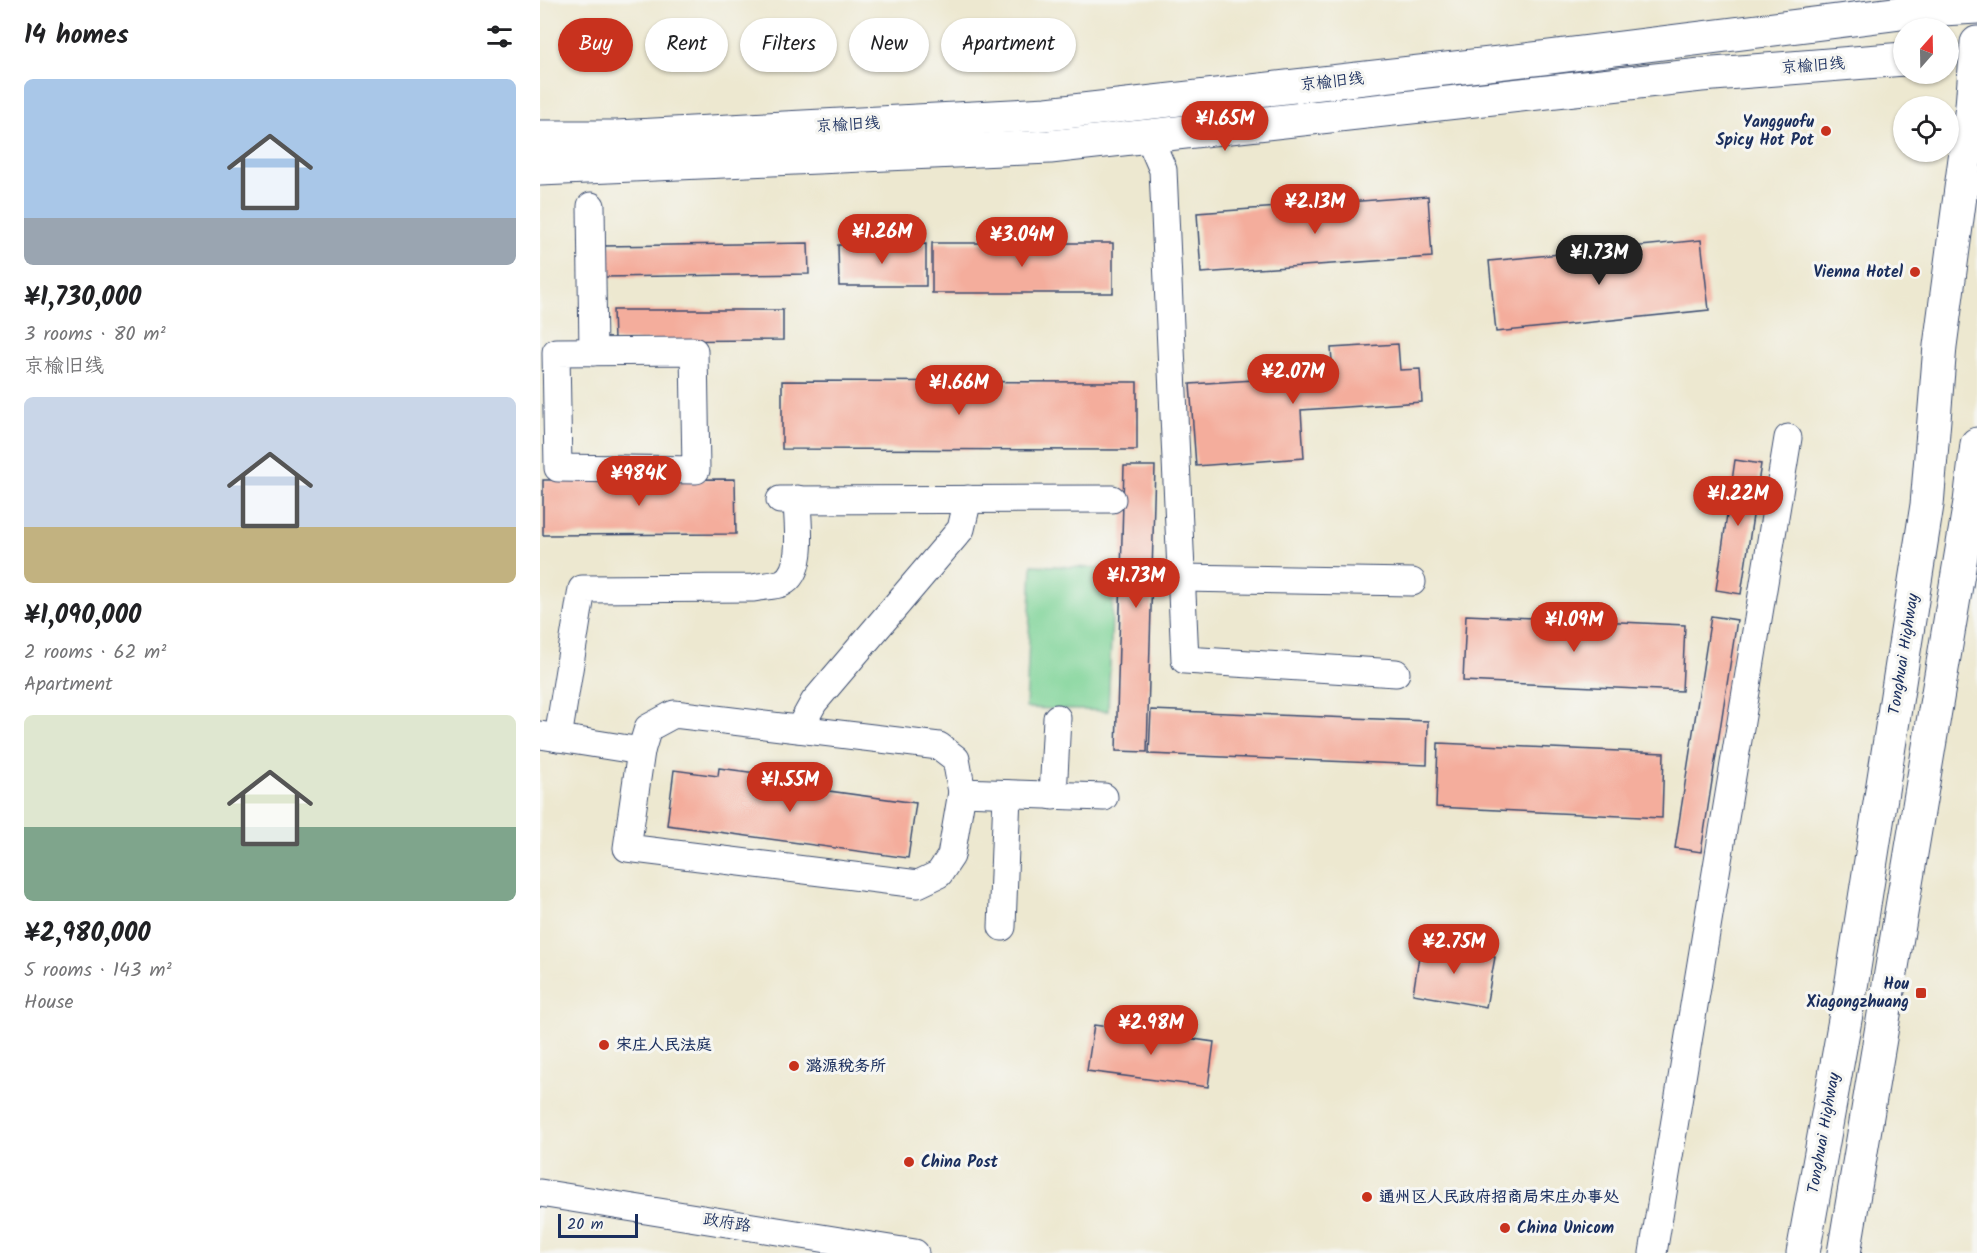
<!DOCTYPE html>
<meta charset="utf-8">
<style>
:root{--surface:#fff;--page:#f6f6f6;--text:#202124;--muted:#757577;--accent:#c8321e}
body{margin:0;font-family:Kalam,"LXGW WenKai TC",sans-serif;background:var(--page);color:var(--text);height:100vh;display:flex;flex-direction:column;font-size:22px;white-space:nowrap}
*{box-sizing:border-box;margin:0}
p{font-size:20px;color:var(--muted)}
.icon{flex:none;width:33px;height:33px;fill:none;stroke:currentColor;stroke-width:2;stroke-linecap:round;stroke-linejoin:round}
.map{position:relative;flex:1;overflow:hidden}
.panel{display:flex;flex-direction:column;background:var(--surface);width:540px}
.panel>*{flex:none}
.guide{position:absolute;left:18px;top:18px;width:570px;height:54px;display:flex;gap:12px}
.needle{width:39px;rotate:20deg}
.tools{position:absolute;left:1353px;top:18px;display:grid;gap:12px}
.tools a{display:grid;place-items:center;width:66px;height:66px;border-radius:50%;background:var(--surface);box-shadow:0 2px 4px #0004;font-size:30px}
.scale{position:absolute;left:18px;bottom:15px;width:80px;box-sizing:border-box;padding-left:6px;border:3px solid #1b2f5e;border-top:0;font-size:16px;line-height:21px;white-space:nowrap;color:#1b2f5e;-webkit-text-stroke:4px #f6f6f2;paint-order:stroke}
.price{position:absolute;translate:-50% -51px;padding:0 14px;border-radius:21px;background:var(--accent);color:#fff;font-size:20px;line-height:39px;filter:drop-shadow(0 2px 3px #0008)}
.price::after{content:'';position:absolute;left:50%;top:36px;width:18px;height:14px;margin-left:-9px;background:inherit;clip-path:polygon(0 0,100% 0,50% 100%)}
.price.current{background:#222;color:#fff}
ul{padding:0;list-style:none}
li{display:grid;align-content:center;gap:12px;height:318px;padding:0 24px}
li span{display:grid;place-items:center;height:186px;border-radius:9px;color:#555}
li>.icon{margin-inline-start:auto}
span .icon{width:108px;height:108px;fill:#fffc;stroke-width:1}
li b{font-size:26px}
h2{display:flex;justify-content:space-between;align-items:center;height:72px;padding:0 24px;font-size:26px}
.tag{padding:0 21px;border-radius:27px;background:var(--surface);box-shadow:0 2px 4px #0004;font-size:21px;line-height:54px}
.tag.current{background:var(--accent);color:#fff}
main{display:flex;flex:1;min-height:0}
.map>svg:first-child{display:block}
</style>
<main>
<section class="panel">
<h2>14 homes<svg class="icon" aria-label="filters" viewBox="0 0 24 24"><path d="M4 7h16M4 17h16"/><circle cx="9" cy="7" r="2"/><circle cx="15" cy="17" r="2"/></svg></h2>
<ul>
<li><span style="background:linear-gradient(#a9c7e8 75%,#9aa5b1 0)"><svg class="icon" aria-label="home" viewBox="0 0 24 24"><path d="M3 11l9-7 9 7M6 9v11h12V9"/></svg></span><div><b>¥1,730,000</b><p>3 rooms · 80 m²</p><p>京榆旧线</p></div></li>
<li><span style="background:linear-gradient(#c9d6e8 70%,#c2b280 0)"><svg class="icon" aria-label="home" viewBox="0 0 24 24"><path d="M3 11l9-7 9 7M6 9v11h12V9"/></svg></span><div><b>¥1,090,000</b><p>2 rooms · 62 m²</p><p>Apartment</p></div></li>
<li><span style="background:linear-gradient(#dfe7d0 60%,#7fa58c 0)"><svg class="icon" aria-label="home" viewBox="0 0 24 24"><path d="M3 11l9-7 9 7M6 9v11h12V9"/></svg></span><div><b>¥2,980,000</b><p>5 rooms · 143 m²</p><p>House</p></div></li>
</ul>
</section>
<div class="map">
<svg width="1437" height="1253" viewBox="0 0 1437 1253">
<rect width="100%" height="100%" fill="#f6f6f2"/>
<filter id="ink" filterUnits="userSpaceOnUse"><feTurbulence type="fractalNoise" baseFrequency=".0167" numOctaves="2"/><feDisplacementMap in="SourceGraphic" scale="12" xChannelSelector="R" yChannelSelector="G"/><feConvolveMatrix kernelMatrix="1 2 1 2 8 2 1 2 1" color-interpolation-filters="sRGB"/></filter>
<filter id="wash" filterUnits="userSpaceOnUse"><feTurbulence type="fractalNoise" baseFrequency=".008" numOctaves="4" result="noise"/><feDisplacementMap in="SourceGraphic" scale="24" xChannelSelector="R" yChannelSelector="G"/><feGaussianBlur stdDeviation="1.35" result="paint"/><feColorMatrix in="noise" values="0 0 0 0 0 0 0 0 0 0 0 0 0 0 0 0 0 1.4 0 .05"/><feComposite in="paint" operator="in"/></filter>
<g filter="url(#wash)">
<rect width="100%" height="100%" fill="#ede8d0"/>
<polygon fill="#7dd396" stroke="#4c817a" stroke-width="1.5" points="492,565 574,569 568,711 486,708"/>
<g id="blocks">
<g fill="#f4ad9c">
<polygon points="888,196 892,257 661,273 657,213"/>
<polygon points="1161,240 1169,310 956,332 949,261"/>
<polygon points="268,243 269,274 65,277 64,246"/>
<rect x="392" y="243" width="181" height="50"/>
<polygon points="386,244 386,286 299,286 298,245"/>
<polygon points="73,310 243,310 243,340 74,341"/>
<polygon points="858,344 860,370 880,369 882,402 761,410 764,458 656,466 650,384 793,375 791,348"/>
<polygon points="242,381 597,382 597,450 242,449"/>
<polygon points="1195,460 1221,464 1201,594 1176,590"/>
<polygon points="584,466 615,466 607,752 576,751"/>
<polygon points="195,479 196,534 3,535 3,480"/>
<polygon points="926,615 1145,625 1142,691 923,681"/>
<polygon points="1171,616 1197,620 1161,852 1135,848"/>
<polygon points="611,710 888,721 887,765 609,754"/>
<polygon points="898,743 1124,753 1122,818 896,807"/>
<polygon points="179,768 239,776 238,784 376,803 368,858 127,825 134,770 178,776"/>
<polygon points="881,944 955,957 946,1007 873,994"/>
<polygon points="554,1025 674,1042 668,1087 547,1071"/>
</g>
</g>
</g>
<g filter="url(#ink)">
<use href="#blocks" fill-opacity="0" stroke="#3a4b6f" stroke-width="1.5"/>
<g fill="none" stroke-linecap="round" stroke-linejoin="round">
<defs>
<g id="minor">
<polyline points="608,135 623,170 645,660 856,673"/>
<polyline points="51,206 53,352"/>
<polygon points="154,351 156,470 18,468 16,352"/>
<polyline points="240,500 572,499"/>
<polyline points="643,578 872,582"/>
<polyline points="259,729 274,702 421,529 428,499"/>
<polyline points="0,735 101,751 108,728 134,714 399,746 416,759 422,792 564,797"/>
<path d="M18,738L42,589L214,588C222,586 234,586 242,583C266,571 257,521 257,499"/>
<polyline points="101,751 87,848 378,884 399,874 411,856 422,792"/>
<polyline points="513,796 517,718"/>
<polyline points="462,927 467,794"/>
<polyline points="0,1193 375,1253"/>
<polyline points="1113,1253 1248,438"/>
</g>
<g id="major">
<polyline points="0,137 77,137 507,114 1002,58 1385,10 1437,7"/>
<polyline points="0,169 510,147 1161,75 1364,59"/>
<polyline points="1263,1253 1312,981 1387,505 1400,346 1432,106 1437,43"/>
<polyline points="1304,1253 1430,502 1437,444"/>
</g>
</defs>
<use href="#minor" stroke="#3a4b6f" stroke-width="29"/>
<use href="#major" stroke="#3a4b6f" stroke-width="35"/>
<use href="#minor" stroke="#fff" stroke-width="27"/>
<use href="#major" stroke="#fff" stroke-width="33"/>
</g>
</g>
<g fill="#c8321e" stroke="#f6f6f2" stroke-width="2">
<circle cx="1286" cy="131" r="6"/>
<circle cx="1375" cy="272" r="6"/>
<rect x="1375" y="987" width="12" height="12" rx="3"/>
<circle cx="64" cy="1045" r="6"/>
<circle cx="254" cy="1066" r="6"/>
<circle cx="369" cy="1162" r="6"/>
<circle cx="827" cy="1197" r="6"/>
<circle cx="965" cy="1228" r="6"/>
</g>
<g text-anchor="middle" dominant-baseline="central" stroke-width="6" stroke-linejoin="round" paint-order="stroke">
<g font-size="16" fill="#1b2f5e" stroke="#f6f6f2">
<text transform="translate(1273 66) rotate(-4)">京榆旧线</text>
<text transform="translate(792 82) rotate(-6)">京榆旧线</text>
<text transform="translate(308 125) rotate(-3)">京榆旧线</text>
<text transform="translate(1364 654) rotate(-81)">Tonghuai Highway</text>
<text transform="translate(1284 1133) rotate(-80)">Tonghuai Highway</text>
<text transform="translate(187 1223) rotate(9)">政府路</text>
</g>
<g font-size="16" font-weight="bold" fill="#1b2f5e" stroke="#f6f6f2" text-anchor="start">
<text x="1274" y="122" text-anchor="end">Yangguofu<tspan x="1274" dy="18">Spicy Hot Pot</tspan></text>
<text x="1363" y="272" text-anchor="end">Vienna Hotel</text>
<text x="1369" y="984" text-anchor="end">Hou<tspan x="1369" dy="18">Xiagongzhuang</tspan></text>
<text x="76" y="1045">宋庄人民法庭</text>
<text x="266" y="1066">潞源税务所</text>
<text x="381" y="1162">China Post</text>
<text x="839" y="1197">通州区人民政府招商局宋庄办事处</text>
<text x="977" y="1228">China Unicom</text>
</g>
</g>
</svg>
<div class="tools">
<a><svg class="needle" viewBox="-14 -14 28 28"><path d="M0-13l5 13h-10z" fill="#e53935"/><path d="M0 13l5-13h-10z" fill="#757577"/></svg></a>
<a><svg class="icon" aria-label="locate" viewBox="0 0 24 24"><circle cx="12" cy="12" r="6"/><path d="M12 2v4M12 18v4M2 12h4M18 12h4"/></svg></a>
</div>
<div class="scale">20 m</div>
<b class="price" style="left:685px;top:152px">¥1.65M</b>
<b class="price" style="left:775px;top:235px">¥2.13M</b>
<b class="price" style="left:342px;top:265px">¥1.26M</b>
<b class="price" style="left:482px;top:268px">¥3.04M</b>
<b class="price current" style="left:1059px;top:286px">¥1.73M</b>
<b class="price" style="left:753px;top:405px">¥2.07M</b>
<b class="price" style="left:419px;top:416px">¥1.66M</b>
<b class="price" style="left:99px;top:507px">¥984K</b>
<b class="price" style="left:1198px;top:527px">¥1.22M</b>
<b class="price" style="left:596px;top:609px">¥1.73M</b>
<b class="price" style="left:1034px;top:653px">¥1.09M</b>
<b class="price" style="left:250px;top:813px">¥1.55M</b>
<b class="price" style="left:914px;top:975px">¥2.75M</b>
<b class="price" style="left:611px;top:1056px">¥2.98M</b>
<div class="guide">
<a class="tag current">Buy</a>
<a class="tag">Rent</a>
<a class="tag">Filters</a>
<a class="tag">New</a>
<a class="tag">Apartment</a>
</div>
</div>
</main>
